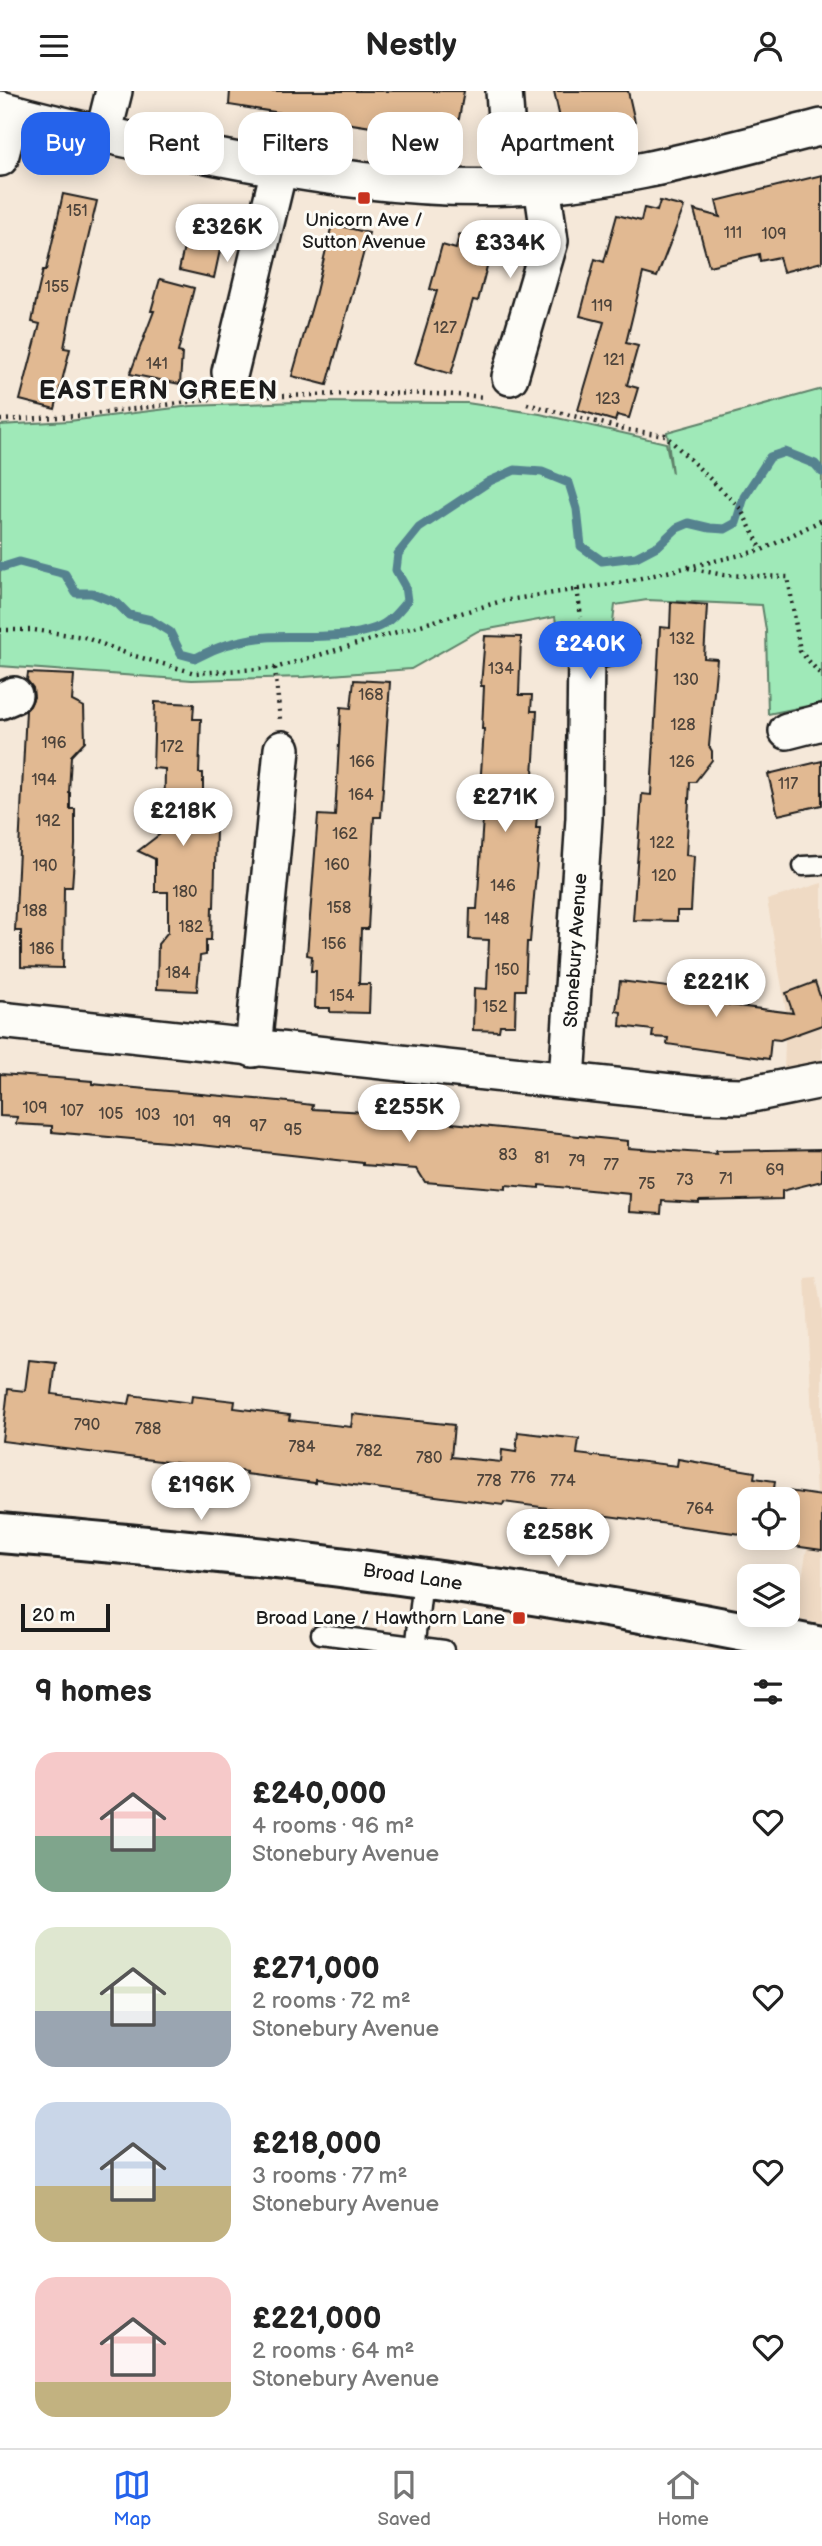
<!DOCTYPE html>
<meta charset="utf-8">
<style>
:root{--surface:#fff;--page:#f6f6f6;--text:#222;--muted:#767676;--line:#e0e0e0;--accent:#2563eb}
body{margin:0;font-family:"Balsamiq Sans",sans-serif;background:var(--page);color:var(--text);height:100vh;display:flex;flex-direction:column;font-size:26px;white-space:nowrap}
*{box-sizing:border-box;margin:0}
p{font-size:23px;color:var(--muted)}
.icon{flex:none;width:38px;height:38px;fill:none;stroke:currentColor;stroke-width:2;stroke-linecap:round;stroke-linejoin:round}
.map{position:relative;height:1559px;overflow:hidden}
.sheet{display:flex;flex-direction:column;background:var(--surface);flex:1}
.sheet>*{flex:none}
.guide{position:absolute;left:21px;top:21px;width:780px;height:63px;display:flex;gap:14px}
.controls{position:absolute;left:737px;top:1396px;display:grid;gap:14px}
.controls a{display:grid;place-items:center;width:63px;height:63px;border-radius:14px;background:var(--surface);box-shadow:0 4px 18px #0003;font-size:35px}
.scale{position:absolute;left:21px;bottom:18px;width:89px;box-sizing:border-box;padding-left:7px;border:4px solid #1c1c1c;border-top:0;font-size:19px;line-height:24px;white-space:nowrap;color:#1c1c1c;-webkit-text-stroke:5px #fdfcf7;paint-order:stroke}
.price{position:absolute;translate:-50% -60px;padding:0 16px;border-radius:24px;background:#fff;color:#222;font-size:23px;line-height:46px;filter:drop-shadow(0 2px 4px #0008)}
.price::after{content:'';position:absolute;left:50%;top:42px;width:21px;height:16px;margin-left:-10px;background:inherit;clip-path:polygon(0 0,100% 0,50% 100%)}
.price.current{background:var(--accent);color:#fff}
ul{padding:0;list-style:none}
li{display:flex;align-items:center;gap:21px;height:175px;padding:0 35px}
li span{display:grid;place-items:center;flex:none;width:196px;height:140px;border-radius:21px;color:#555}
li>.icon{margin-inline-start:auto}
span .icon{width:84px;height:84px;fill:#fffc;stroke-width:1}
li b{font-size:30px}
h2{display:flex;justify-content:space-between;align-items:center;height:84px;padding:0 35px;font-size:30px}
.chip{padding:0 24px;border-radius:21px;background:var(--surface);box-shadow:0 4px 18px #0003;font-size:24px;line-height:63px}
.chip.current{background:var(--accent);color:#fff}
header{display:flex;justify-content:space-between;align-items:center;height:91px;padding:0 35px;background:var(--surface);font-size:32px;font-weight:700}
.menu{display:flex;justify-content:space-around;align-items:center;height:98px;border-top:2px solid var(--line);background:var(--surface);font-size:19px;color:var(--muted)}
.menu a{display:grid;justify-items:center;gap:4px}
.menu .current{color:var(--accent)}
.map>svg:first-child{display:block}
</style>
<header><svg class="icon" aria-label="menu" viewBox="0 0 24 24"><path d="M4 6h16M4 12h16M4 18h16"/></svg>Nestly<svg class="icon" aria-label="person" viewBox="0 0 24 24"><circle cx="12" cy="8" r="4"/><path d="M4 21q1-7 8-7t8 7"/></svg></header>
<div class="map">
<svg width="822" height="1559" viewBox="0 0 822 1559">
<rect width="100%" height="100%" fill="#f5e8d9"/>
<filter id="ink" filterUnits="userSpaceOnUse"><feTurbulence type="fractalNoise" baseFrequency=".0143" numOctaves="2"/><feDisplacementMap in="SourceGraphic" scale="14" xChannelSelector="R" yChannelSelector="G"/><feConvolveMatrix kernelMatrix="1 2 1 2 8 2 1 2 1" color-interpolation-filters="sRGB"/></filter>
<g filter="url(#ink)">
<g fill="#efdac4">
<polygon points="822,792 822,969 784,980 786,920 767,809"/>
<polygon points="816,1186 822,1220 822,1533 795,1528 816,1404 805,1187"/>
</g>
<polygon fill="#9fe9b8" stroke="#5e826a" stroke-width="2" points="822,298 822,612 768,623 766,539 762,514 647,509 615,514 612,540 558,543 555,526 478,540 411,578 304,586 192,589 0,575 0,334 69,330 191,315 296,311 467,312 540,323 666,352 672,382 667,341"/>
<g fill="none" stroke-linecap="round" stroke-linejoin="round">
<path stroke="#55828f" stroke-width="9" d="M0,475L3,476L19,471L65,483L76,502H92L117,512L129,524L151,529L170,541L181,563L196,567C218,555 242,548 267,546C300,544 361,551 388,530C395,525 401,517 407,510L405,495L396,479L398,463L419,437L490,390L515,379L542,381L569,392L577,418L581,455L602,470L636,466L659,454L677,437L689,432L710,437L725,438L736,432L744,406L770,366L785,361L815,373L822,381"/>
</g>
<g fill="#e1b992" stroke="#1c1c1c" stroke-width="2">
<polygon points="230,0 464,0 456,44 379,31 378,37 229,14"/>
<polygon points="554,0 628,0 635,31 579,43 576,28 561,32"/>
<polygon points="822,84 822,171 783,181 779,166 760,170 759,163 709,175 694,119 720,126 716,110"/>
<polygon points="63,103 97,110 72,214 64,257 70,258 55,318 20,309 40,233 32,231 37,205 43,179 46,179"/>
<polygon points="660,110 684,116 657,186 643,182 626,252 638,255 627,294 638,297 629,327 617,324 615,330 578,319 604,231 580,225 595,168 604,171 617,124 641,130 644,117 657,120"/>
<polygon points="190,129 225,136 214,187 179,179"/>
<polygon points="332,133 369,142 327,294 292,285 315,205"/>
<polygon points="459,143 493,152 478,210 473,209 451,283 415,272 437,200 430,198 442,154 456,158"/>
<polygon points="160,188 194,197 178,261 182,262 180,293 130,283 154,220 151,220"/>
<polygon points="671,511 707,514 704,567 717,568 709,655 712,660 712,669 695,691 690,691 686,764 694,765 691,820 677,820 677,830 633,829 642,703 651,704 660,536 670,537"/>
<polygon points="485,545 521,546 519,604 532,604 531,620 537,620 532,700 539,700 536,737 540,737 530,851 527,851 525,899 516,899 515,934 500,934 499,940 473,939 474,897 487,898 489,849 469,848 470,818 477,818 484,711 479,711 484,638 482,638 484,595 481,595"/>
<polygon points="28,582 74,584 72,610 84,616 85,650 71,665 69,702 70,702 70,718 75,718 75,754 72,796 64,796 63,877 21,876 21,840 15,840 26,619 30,615 34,606 33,597 27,589"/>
<polygon points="354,589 390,591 381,726 374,726 368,838 361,838 359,893 370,893 369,922 330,921 330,917 315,917 316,880 311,880 312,865 307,864 318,724 335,725 341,616 351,617"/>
<polygon points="155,611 194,613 193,628 201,628 199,682 203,682 203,701 211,701 210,736 216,737 214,816 212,816 211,849 206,849 206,864 200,865 197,900 157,898 158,853 168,841 168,801 155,801 155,768 138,760 164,740 165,678 153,677"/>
<polygon points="822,670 822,714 778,724 768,683"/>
<polygon points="620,890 676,897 675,902 730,910 729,914 793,922 786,902 815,891 822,911 822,934 780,949 771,948 769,968 667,953 668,947 652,946 653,939 620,935 621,921 616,920"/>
<polygon points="0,983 56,987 92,990 92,993 279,1010 313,1014 312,1018 384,1022 384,1025 628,1050 628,1057 717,1063 716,1060 822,1058 822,1090 782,1100 782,1108 699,1110 699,1112 662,1110 661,1123 629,1121 630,1103 539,1094 539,1097 506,1094 506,1098 425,1091 417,1078 363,1074 363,1072 201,1054 52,1041 52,1035 16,1033 17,1026 0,1025"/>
<polygon points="29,1269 56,1272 52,1303 129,1313 131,1304 191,1312 192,1305 235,1310 234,1317 290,1324 289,1329 351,1336 353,1323 454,1334 451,1366 501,1371 502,1359 516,1361 518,1341 579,1348 577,1363 677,1375 678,1368 755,1381 754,1387 775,1390 774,1398 822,1405 822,1459 786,1454 787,1449 773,1447 788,1447 788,1409 749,1409 749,1444 504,1411 503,1414 315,1389 315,1392 246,1383 246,1381 2,1350 8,1298 25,1300"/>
</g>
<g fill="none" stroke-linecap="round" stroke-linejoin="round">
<defs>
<g id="lane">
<polyline points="803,775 822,774"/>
<polyline points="321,1543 444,1559"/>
<polyline points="415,1559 423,1489"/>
</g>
<g id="street">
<polyline points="504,0 511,96"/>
<path d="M0,18C70,37 140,52 212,65C310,84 411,100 511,96C614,93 722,61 822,36"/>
<polyline points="103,44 114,0"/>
<polyline points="0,67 12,22"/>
<polyline points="230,281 279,78"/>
<polyline points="510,286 550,150 542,94"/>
<polyline points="563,553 586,562 621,554"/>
<polyline points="0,610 14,604"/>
<polyline points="787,640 822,631"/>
<polyline points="0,929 699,1004 742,1005 822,989"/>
<polyline points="253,958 282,658"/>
<path id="s1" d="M567,989L584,727L586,562"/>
</g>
<g id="secondary">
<path id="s2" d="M0,1442C95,1450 190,1458 284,1469C464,1491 644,1520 822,1556"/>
</g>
</defs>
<use href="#lane" stroke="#1c1c1c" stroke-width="23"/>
<use href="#street" stroke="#1c1c1c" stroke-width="40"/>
<use href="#secondary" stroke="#1c1c1c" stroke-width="44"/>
<g stroke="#1c1c1c" stroke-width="4.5" stroke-dasharray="2 5" stroke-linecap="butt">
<path d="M248,306C327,304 406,299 484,306"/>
<polyline points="527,313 628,339 665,344 740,417 762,459"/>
<polyline points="0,329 79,325 212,308"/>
<polyline points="688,477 724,484 788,486 800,560 822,585"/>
<polyline points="577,498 581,526"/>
<polyline points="0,539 34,539 84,546 128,563 195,582 275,577 502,510 624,491 762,459 822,429"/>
<polyline points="275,577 280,629"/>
</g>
<use href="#lane" stroke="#fdfcf7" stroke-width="18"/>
<use href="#street" stroke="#fdfcf7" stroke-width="35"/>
<use href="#secondary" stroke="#fdfcf7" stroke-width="38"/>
</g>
</g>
<g fill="#c8321e" stroke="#fdfcf7" stroke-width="2.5">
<rect x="357" y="100" width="14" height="14" rx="3.5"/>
<rect x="512" y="1520" width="14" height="14" rx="3.5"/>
</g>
<g text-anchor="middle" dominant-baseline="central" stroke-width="6" stroke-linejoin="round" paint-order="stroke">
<g font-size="16" fill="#4d433a">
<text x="77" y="120">151</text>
<text x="733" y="142">111</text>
<text x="774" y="143">109</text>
<text x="57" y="196">155</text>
<text x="602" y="215">119</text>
<text x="445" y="237">127</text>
<text x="614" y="269">121</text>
<text x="157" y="273">141</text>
<text x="608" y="308">123</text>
<text x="682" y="548">132</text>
<text x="501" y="578">134</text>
<text x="686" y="589">130</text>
<text x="371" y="604">168</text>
<text x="683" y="634">128</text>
<text x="54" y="652">196</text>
<text x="172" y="656">172</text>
<text x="362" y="671">166</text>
<text x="682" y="671">126</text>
<text x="44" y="689">194</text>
<text x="788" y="693">117</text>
<text x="361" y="704">164</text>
<text x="48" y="730">192</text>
<text x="345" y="743">162</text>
<text x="662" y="752">122</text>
<text x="337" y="774">160</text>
<text x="45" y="775">190</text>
<text x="664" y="785">120</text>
<text x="503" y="795">146</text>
<text x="185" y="801">180</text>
<text x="339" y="817">158</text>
<text x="35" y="820">188</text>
<text x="497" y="828">148</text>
<text x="191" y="836">182</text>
<text x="334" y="853">156</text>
<text x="42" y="858">186</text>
<text x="507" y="879">150</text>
<text x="178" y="882">184</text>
<text x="342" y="905">154</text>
<text x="495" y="916">152</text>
<text x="35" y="1017">109</text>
<text x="72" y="1020">107</text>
<text x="111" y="1023">105</text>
<text x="148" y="1024">103</text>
<text x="184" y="1030">101</text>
<text x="222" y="1031">99</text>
<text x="258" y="1035">97</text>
<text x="293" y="1039">95</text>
<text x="508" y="1064">83</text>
<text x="542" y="1067">81</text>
<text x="577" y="1070">79</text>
<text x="611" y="1074">77</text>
<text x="775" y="1079">69</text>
<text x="726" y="1088">71</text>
<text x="685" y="1089">73</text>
<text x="647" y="1093">75</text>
<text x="87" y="1334">790</text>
<text x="148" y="1338">788</text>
<text x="302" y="1356">784</text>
<text x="369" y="1360">782</text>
<text x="429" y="1367">780</text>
<text x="523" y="1387">776</text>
<text x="489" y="1390">778</text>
<text x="563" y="1390">774</text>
<text x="700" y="1418">764</text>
</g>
<g font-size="19" fill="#1c1c1c" stroke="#fdfcf7">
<text x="364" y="129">Unicorn Ave /<tspan x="364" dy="22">Sutton Avenue</tspan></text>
<text x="505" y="1527" text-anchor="end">Broad Lane / Hawthorn Lane</text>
</g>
<g font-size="19" fill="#1c1c1c" stroke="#fdfcf7">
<text stroke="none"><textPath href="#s1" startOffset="130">Stonebury Avenue</textPath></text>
<text stroke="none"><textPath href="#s2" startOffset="415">Broad Lane</textPath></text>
</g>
<g font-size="26" font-weight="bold" letter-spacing="2" fill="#1c1c1c" stroke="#fdfcf7">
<text x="159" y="300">EASTERN GREEN</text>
</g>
</g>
</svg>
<div class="controls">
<a><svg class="icon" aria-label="locate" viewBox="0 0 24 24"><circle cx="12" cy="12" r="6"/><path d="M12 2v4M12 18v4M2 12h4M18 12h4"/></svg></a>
<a><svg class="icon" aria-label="layers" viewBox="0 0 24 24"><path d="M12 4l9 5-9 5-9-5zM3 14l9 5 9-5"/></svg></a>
</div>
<div class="scale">20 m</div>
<b class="price" style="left:227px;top:173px">£326K</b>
<b class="price" style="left:510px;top:189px">£334K</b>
<b class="price current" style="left:590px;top:590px">£240K</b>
<b class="price" style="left:505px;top:743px">£271K</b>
<b class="price" style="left:183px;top:757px">£218K</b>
<b class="price" style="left:716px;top:928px">£221K</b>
<b class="price" style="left:409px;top:1053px">£255K</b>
<b class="price" style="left:201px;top:1431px">£196K</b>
<b class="price" style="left:558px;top:1478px">£258K</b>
<div class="guide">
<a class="chip current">Buy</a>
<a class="chip">Rent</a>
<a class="chip">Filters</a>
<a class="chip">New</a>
<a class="chip">Apartment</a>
</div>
</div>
<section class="sheet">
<h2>9 homes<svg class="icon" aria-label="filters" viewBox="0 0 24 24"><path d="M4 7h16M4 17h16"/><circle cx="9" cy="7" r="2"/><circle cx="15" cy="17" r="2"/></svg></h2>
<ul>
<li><span style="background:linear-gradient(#f6c9c9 60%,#7fa58c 0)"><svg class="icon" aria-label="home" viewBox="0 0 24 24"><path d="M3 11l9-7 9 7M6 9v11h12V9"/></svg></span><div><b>£240,000</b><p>4 rooms · 96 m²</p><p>Stonebury Avenue</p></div><svg class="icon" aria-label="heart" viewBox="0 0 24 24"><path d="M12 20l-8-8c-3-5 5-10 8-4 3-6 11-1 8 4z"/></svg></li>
<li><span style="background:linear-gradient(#dfe7d0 60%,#9aa5b1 0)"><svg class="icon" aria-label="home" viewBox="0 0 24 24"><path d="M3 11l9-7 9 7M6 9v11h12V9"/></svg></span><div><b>£271,000</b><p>2 rooms · 72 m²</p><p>Stonebury Avenue</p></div><svg class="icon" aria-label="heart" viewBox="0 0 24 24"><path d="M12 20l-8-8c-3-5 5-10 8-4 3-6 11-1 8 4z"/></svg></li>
<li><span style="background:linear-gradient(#c9d6e8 60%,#c2b280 0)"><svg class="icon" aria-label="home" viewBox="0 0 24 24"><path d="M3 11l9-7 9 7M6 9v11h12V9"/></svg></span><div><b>£218,000</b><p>3 rooms · 77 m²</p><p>Stonebury Avenue</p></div><svg class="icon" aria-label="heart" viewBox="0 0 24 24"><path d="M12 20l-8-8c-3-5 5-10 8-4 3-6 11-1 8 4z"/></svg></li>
<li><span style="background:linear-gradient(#f6c9c9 75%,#c2b280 0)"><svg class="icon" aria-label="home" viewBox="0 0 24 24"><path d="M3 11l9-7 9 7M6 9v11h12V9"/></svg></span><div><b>£221,000</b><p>2 rooms · 64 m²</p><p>Stonebury Avenue</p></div><svg class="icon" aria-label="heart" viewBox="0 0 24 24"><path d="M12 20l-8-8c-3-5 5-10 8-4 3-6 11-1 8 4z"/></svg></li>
</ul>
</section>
<nav class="menu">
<a class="current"><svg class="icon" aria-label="map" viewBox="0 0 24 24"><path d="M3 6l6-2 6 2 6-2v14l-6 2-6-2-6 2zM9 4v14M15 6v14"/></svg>Map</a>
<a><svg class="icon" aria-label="saved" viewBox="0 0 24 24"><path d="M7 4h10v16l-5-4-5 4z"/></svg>Saved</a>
<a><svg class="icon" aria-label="home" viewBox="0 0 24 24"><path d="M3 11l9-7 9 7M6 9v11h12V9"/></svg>Home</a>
</nav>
